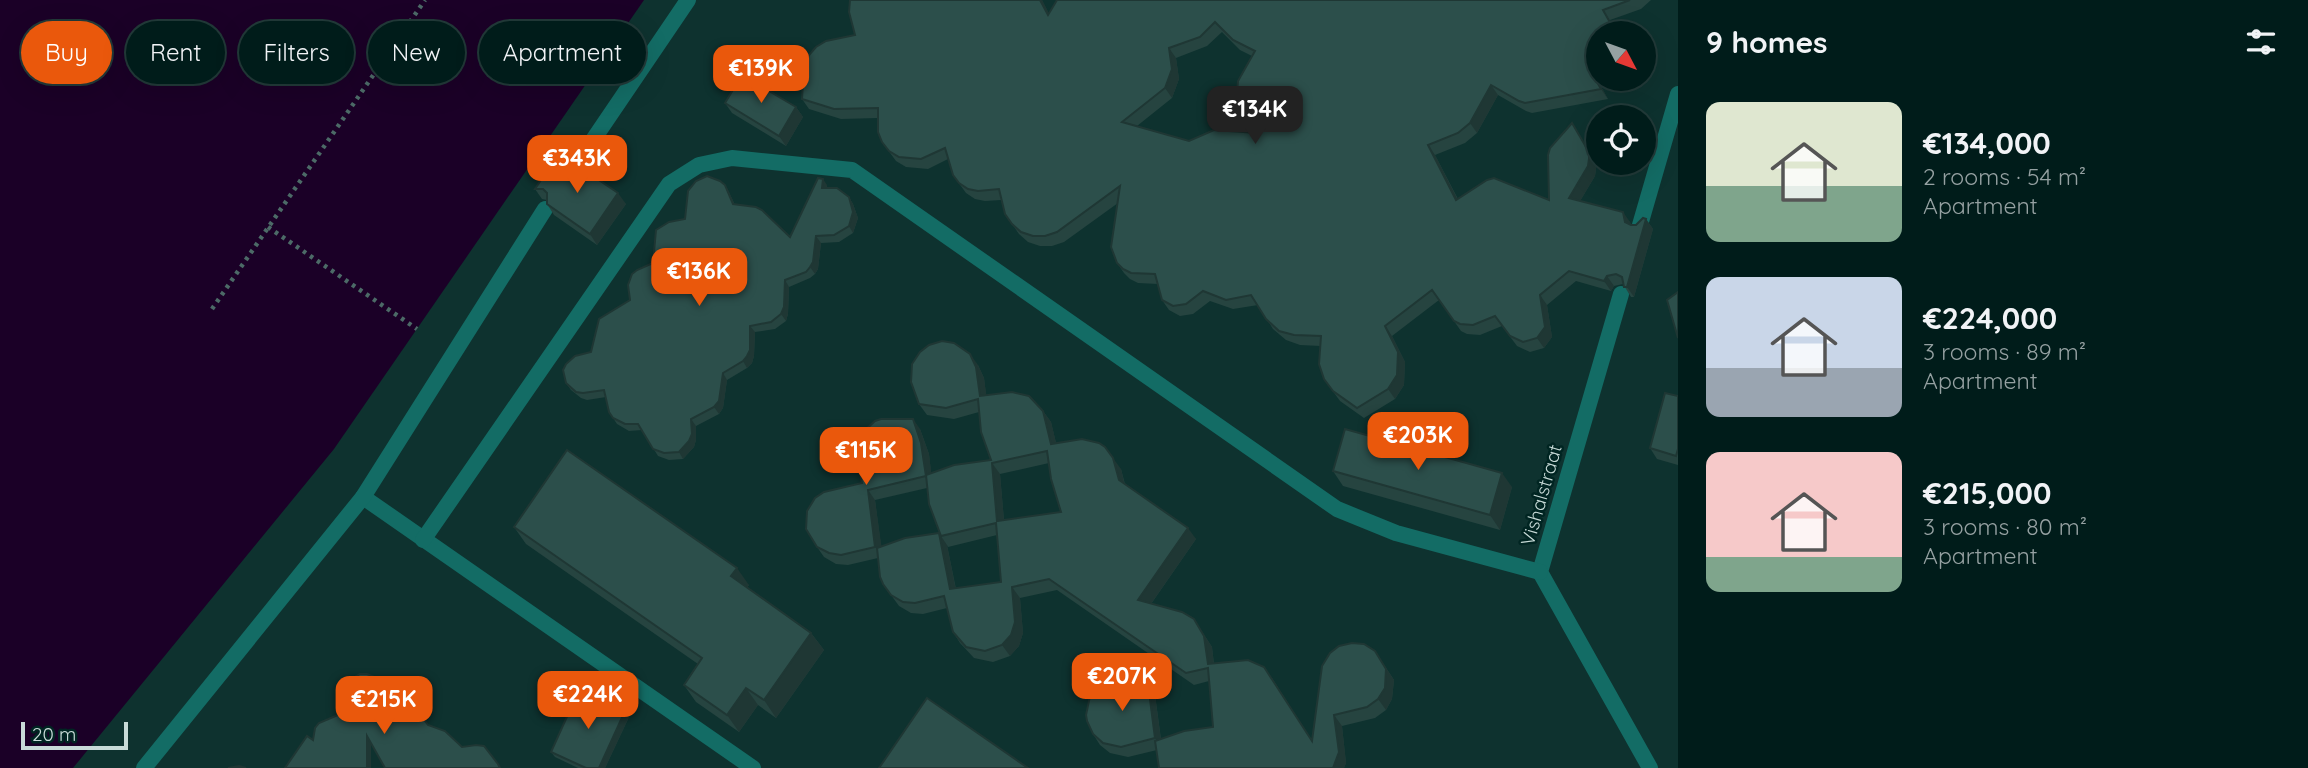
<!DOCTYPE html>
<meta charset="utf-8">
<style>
:root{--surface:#001c1a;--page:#0e2927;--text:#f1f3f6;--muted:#95a1a2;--line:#223a39;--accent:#ea580c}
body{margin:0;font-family:Quicksand,sans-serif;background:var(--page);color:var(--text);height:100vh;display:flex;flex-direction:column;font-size:26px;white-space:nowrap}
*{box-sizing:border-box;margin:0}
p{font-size:23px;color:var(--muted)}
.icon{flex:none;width:38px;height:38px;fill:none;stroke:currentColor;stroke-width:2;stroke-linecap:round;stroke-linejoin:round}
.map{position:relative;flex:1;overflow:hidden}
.side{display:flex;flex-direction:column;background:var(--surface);width:630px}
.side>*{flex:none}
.guide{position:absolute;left:21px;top:21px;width:665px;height:63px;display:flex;gap:14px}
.needle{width:46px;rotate:131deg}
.controls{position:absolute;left:1586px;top:21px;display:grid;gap:14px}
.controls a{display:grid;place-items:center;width:70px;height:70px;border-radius:50%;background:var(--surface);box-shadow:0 7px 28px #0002,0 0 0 2px var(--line);font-size:35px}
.scale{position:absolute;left:21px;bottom:18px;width:107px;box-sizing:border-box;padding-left:7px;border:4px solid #c8dbd8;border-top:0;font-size:19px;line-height:24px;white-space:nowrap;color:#c8dbd8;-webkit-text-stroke:5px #002522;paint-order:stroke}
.price{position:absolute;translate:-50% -60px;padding:0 16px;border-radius:14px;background:var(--accent);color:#fff;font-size:23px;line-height:46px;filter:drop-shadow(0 2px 4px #0008)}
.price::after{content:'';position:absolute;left:50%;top:42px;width:21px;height:16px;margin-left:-10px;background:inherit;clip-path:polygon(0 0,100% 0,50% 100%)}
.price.selected{background:#222;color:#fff}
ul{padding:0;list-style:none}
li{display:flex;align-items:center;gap:21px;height:175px;padding:0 28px}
li span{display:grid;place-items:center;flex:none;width:196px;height:140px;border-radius:14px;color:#555}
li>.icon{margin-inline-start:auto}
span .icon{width:84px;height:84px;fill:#fffc;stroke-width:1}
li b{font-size:30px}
h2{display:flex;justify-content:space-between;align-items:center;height:84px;padding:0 28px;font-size:30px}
.tag{padding:0 24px;border-radius:32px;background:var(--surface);box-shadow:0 7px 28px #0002,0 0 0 2px var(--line);font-size:24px;line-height:63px}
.tag.selected{background:var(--accent);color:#fff}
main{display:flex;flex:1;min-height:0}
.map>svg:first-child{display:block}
</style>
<main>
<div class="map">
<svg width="1678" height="768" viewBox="0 0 1678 768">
<rect width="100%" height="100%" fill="#002522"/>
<path fill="#0e322f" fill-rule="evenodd" d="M561,0H1678V768H0V742ZM1598,33H1643V79H1598ZM1598,117H1643V163H1598Z"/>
<polygon fill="#1b0027" points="0,0 644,0 334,449 73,768 0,768"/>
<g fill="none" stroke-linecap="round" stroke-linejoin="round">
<g stroke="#4c6a67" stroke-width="4.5" stroke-dasharray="3.5 5" stroke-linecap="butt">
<polyline points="268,227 417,329"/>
<polyline points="212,309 425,0"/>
</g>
<g stroke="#136c65" stroke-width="16">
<polyline points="574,168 688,0"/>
<polyline points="1640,225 1678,94"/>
<polyline points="1621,294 1540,572 1650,768"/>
<polyline points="363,497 753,768"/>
<polyline points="423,540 669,184 699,165 732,158 852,170 1337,509 1396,533 1540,572"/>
<polyline points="144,768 363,497 545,209"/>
</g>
</g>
<g fill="#264440" fill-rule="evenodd">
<path d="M850,0H1042L1049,14L1057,0H1651L1641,9L1610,20L1617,33H1598V79H1606L1599,83L1608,99L1532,113L1526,111L1498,95L1477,133L1465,143L1435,155L1458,199L1549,200L1572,123L1595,162L1596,169L1595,176L1580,201L1630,222L1631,225H1636L1646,219L1653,229L1634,297H1631L1623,284L1614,286L1611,291L1576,281L1547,305L1552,337L1544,348L1530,352L1517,346L1502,326L1480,335L1467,334L1461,331L1439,300L1392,336L1405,362L1404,385L1395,399L1364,418L1340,401L1324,379L1321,346L1300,345L1286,340L1273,329L1258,305L1233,309L1210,301L1193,314L1180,316L1169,310L1162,300L1158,284L1138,283L1130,279L1124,273L1117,263L1118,203L1064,242L1052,246H1040L1028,242L1019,234L1005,214L1001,200L985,201L975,199L966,193L953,175L948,159L928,169L906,167L896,161L882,142L878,118L841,119L809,109L802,99L855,35ZM1222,32L1240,50L1252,56L1256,133L1189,141L1137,126L1172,98L1179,79L1176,58L1207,46Z"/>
<polygon points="725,103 796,107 803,117 786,146 732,113"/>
<polygon points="562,167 626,204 597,245 554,215 547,204 547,200 542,199 535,189"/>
<polygon points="725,185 729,192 735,205 790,237 827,185 827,188 849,197 853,204 858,218 853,233 839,242 821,243 818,269 815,274 810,278 789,287 788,314 786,321 775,329 755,332 754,356 752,363 747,368 727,380 723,408 719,414 696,426 696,440 694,447 683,459 669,460 658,456 642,430 629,431 617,424 609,412 606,397 587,400 581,398 571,390 566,383 630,300 653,263 685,219"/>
<path d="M978,365L984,378L986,395L1043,411L1051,422L1056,443L1121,469L1125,484L1196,539L1151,604L1194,619L1212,647L1214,664L1272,678L1312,741L1375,651L1394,680L1392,699L1386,710L1375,718L1342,726L1346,763L1344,768H1159L1157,750L1128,757L1110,753L1100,745L1093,734L1154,687L1161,739L1213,727L1209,681L1194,685L1057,590L1020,598L1023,633L1019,646L1010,656L993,662L974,658L960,643L953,632L947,608L923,614L911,613L899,606L883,584L878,558L848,565L836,564L824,557L817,547L862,483L920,429L929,454L931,473L991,460L979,412L954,419L927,415L919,404ZM1049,463L1061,512L1004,520L1000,474ZM927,488L940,535L881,546L875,500ZM997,535L1001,582L956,589L947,545L948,547Z"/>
<polygon points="1678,396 1678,465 1657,459 1650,448"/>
<polygon points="1333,471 1512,487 1500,530 1343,486"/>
<polygon points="514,527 749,585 747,588 811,633 824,650 776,718 758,705 739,732 696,702 684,685 698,664 526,544"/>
<polygon points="629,717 605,768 578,768 555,757 551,752"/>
</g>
<g fill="#1f3734">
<polygon points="1040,0 1042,0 1055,25 1048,15"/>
<polygon points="1169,48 1176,58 1179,79 1172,98 1165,88"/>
<polygon points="1592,73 1599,83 1608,99 1601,89"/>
<polygon points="1491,85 1498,95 1477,133 1470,123"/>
<polygon points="796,107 803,117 786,146 779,136"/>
<polygon points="1572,123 1595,162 1596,169 1595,176 1576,208 1569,198"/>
<polygon points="1428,145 1435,155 1463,210 1456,200"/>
<polygon points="823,179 827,185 826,194 822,188"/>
<polygon points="725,185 729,192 737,211 733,204"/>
<polygon points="618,193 626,204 597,245 590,234"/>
<polygon points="849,197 853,204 858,218 853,233 849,226"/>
<polygon points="1623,212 1630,222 1632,232 1625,222"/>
<polygon points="1646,219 1653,229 1634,297 1627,287"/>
<polygon points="816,236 821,243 818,269 815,274 810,267"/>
<polygon points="1607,276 1614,286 1611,291 1604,281"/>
<polygon points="785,280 789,287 788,314 786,321 781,314"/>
<polygon points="1540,295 1547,305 1552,337 1544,348 1537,338"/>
<polygon points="750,326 755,332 754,356 752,363 747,368 743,361"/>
<polygon points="1385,326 1392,336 1405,362 1404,385 1395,399 1388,389"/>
<polygon points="970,354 978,365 984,378 988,407 980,396"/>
<polygon points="723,373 727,380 723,408 719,414 714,407"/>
<polygon points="1043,411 1051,422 1059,455 1051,444"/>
<polygon points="691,419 696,426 696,440 694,447 683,459 679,452"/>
<polygon points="913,419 920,429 929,454 933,486 926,476"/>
<polygon points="1113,458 1121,469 1126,491 1119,480"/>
<polygon points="992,463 1000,474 1005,532 997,521"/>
<polygon points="1502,473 1512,487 1500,530 1490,515"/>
<polygon points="868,490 875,500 883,557 875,547"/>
<polygon points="1188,528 1196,539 1146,611 1138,600"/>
<polygon points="939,533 947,545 958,601 950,589"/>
<polygon points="737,568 749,585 743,594 731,576"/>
<polygon points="1012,587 1020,598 1023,633 1019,646 1010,656 1002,645"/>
<polygon points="1194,619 1212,647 1215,675 1208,664"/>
<polygon points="811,633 824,650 776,718 764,700"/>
<polygon points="1375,651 1394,680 1392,699 1386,710 1378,699"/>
<polygon points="1147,676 1154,687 1162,748 1155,738"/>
<polygon points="746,688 758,705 739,732 727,715"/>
<polygon points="625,711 629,717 605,768 599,768"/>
<polygon points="1334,715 1342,726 1346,763 1344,768 1333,768"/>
<polygon points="367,736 371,742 371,768 367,768"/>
</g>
<g fill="#2c4f4b" stroke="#1f3734" stroke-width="2" fill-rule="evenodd">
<path d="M850,0H1040L1048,15L1057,0H1630L1603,10L1616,33H1598V70L1592,73L1601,89L1525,103L1519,101L1491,85L1470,123L1458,133L1428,145L1456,200L1487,180L1494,178L1549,200L1548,155L1550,148L1572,123L1589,152V159L1588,166L1569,198L1623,212L1625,222L1631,225H1636L1643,218L1646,219L1627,287H1624L1622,277L1616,274L1607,276L1604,281L1569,271L1540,295L1545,327L1537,338L1523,342L1510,336L1495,316L1473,325L1460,324L1454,321L1432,290L1385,326L1398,352L1397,375L1388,389L1357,408L1333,391L1324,379L1319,364L1321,336L1294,335L1279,331L1266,319L1251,295L1226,300L1203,291L1186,304L1173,306L1162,300L1155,274L1131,273L1123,269L1117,263L1111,247L1120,186L1057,232L1045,236H1033L1021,232L1012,224L1005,214L999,189L978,191L968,189L959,183L953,175L945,148L921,159L899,157L889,151L882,142L878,132V108L834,109L802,99L804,66L809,55L816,47L826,41L855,35L849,12ZM1215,22L1233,40L1255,51L1238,81L1237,93L1256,133L1214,130L1189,141L1122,122L1165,88L1172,69L1169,48L1200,37Z"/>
<polygon points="742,75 796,107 779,136 725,103"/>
<polygon points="556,158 560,166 565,168 575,164 618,193 590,234 547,204 547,193 543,189 535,189"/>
<polygon points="707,176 720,181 725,185 733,204 756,207 762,210 790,237 818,178 823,179 822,188 837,188 849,197 853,212 849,226 834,235 816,236 813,262 810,267 806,272 785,280 784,307 781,314 771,322 750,326 750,350 747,356 743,361 723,373 719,401 714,407 691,419 692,434 689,441 679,452 664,453 653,449 638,424 625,424 613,418 609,412 604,390 583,393 576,392 566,383 563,370 566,364 575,356 591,352 599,319 630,300 628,285 632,274 637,270 653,263 656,230 669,222 685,219 688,191 696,181"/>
<polygon points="1678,292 1678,338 1667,300"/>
<path d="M942,341L954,343L970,354L976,367L980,396L1012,392L1029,396L1043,411L1051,444L1082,439L1099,443L1105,447L1113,458L1119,480L1188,528L1138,600L1182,612L1194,619L1204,636L1208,664L1248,660L1264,667L1312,741L1322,666L1330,653L1339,646L1352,643L1364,644L1375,651L1386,669L1385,688L1378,699L1367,707L1334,715L1339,752L1333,768H1159L1155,741L1184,731L1213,727L1208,668L1186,673L1049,579L1012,587L1015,622L1011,635L1002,645L985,651L966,647L953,632L944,596L915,603L903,602L891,595L883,584L880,577L877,548L905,538L939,533L950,589L1001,582L996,523L941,536L929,504L926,475L954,465L991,460L981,432L978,399L946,408L919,404L911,382L912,364L920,352L929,345ZM1047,451L1051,479L1061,512L997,521L992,463Z"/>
<polygon points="1665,393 1678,396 1678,449 1676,456 1650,448"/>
<polygon points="881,419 913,419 921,443 926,476 868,490 875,547 841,555 829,553 817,547 806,529 807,511 815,498 824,492 862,483 856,453 861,434 875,421"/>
<polygon points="1345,429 1502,473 1490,515 1333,471"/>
<polygon points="567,450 737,568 731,576 811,633 764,700 746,688 727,715 684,685 702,658 514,527"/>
<polygon points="360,674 367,674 377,678 389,695 412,703 428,725 445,731 462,747 476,745 484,746 498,764 500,768 385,768 367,736 367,768 285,768 307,736 313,740 315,728 319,723 352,709 344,697 345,690 350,680"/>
<polygon points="1147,676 1155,738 1121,747 1103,743 1093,734 1087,721 1086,715 1090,696 1104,684"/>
<polygon points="579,690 625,711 599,768 586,768 551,752"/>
<polygon points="927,698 1028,768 879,768"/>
<polygon points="239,766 246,768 228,768"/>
</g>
<g text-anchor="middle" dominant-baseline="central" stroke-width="5" stroke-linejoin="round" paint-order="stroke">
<g font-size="19" fill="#c8dbd8" stroke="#002522">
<text transform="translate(1541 495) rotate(-74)">Vishalstraat</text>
</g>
</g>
</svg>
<div class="controls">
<a><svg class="needle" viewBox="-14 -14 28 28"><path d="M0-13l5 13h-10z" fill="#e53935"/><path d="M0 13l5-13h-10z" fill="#95a1a2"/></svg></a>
<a><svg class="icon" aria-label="locate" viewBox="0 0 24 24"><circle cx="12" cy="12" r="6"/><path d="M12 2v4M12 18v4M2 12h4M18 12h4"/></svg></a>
</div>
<div class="scale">20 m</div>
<b class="price" style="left:761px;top:105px">€139K</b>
<b class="price selected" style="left:1255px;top:146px">€134K</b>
<b class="price" style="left:577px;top:195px">€343K</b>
<b class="price" style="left:699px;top:308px">€136K</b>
<b class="price" style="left:1418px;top:472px">€203K</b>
<b class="price" style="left:866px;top:487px">€115K</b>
<b class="price" style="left:1122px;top:713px">€207K</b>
<b class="price" style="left:588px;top:731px">€224K</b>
<b class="price" style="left:384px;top:736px">€215K</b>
<div class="guide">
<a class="tag selected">Buy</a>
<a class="tag">Rent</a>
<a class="tag">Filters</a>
<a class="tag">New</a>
<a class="tag">Apartment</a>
</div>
</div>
<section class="side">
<h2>9 homes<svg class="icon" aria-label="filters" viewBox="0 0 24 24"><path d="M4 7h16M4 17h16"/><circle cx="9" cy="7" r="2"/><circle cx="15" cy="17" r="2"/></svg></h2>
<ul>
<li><span style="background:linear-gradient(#dfe7d0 60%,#7fa58c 0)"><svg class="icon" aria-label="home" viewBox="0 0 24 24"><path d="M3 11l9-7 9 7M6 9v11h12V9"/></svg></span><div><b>€134,000</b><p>2 rooms · 54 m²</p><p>Apartment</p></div></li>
<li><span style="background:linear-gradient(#c9d6e8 65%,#9aa5b1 0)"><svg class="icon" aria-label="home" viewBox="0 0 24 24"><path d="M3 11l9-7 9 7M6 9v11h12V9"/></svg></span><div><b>€224,000</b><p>3 rooms · 89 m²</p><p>Apartment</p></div></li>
<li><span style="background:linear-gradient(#f6c9c9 75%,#7fa58c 0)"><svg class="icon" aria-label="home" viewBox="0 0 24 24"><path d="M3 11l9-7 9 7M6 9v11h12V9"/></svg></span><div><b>€215,000</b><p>3 rooms · 80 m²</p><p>Apartment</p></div></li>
</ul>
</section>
</main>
